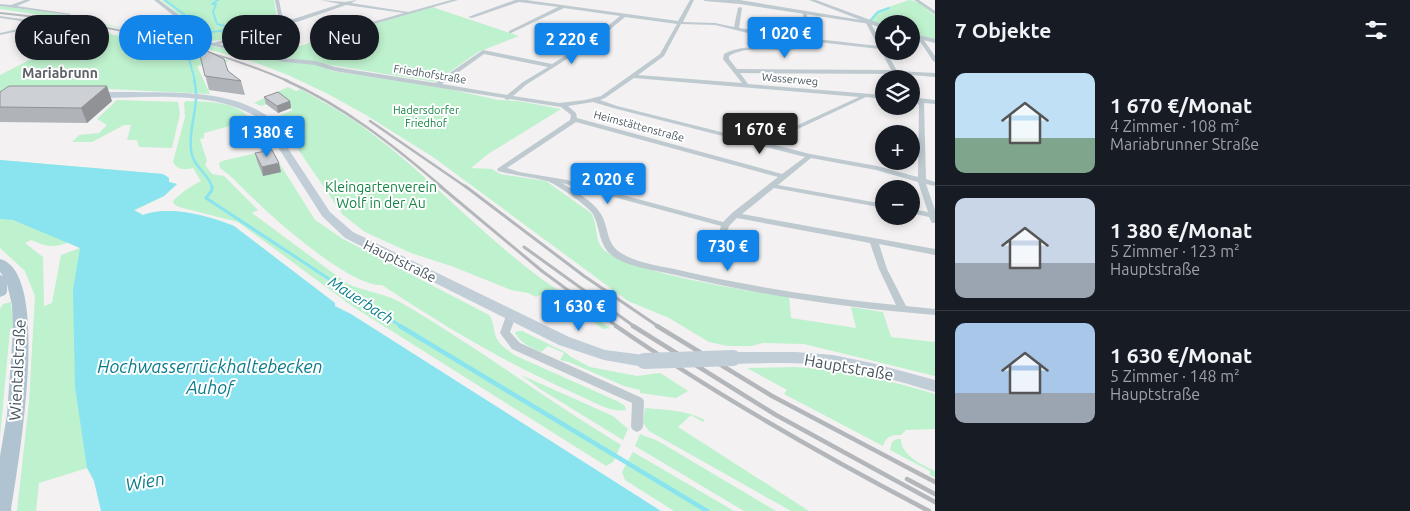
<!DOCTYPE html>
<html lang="de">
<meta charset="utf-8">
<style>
:root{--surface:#171b24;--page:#242831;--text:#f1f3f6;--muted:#9ea1a6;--line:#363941;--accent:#1285eb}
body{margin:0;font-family:Ubuntu,sans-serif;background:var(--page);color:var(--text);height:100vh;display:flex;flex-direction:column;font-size:19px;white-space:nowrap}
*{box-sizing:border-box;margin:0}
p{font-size:16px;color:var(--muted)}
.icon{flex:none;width:28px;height:28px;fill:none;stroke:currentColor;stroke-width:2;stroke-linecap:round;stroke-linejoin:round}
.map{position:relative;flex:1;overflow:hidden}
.details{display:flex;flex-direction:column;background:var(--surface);width:475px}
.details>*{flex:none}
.hud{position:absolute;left:15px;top:15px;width:475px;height:45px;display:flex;gap:10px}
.controls{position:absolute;left:875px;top:15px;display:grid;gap:10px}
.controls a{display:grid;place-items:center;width:45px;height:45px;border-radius:50%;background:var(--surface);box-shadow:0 2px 8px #0003;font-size:25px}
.price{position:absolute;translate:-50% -42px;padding:0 11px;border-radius:5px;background:var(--accent);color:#fff;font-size:16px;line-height:32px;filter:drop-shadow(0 1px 2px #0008)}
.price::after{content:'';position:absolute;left:50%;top:30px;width:15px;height:11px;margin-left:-8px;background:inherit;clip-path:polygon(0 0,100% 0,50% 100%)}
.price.current{background:#222;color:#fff}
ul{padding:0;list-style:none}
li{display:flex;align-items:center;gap:15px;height:125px;padding:0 20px}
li+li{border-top:1px solid var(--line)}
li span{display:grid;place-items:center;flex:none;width:140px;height:100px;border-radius:10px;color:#555}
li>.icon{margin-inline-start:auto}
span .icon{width:60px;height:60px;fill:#fffc;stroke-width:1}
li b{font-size:21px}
h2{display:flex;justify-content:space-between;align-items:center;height:60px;padding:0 20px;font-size:21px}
.chip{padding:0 18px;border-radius:22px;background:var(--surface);box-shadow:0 2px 8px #0003;font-size:18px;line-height:45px}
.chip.current{background:var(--accent);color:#fff}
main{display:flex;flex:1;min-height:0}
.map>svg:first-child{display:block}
</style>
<main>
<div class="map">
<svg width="935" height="511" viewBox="0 0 935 511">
<rect width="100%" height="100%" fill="#f3f1f1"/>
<g fill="#bef1cd">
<path d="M161,0H274L277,19C266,31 224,41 209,41L196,26H186L183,17Z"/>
<path d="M909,0C918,1 927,7 935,14V16L921,5L935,17V40L911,33V24H884V26L868,21L877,11Z"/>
<polygon points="0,6 68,15 71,17 163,36 173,33 179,27 189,29 186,42 97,23 0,9"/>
<polygon points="432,7 519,36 478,52 435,82 269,55"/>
<polygon points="71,26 168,46 177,46 177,52 180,52 180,47 192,50 192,56 194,57 196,51 229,61 215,67 208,64 197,66 210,94 89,88 0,92 0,75 55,47 32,44"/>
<path d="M193,30H196L207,45L283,61L318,65L332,71L449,89L498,100L518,101L561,109L488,154L471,168L492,169L500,174L546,181L591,213C598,224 594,239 603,249C625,272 753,292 789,297L791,318L856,328L851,307L883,312L891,337L935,342V376L804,344L763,343L751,346H728L709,342L669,318L628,301L433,157L366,115L328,94L288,75L254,62L196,46L195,41L192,40Z"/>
<path d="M288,87L296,91L300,89C324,102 349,116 371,133C442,186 500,257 577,302L575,304L610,328L603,329L549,290L536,297L528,293L511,290L454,267L411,253L365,232L343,215L276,117L293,110L279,100L261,106L254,103Z"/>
<polygon points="117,100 178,102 180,114 172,148 139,147 137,140 127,140 131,125 124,125 92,142 72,142 79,135 99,133 107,125 97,119"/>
<path d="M186,101C203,102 228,101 243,112C253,120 260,133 267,144L262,145L255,135L227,142L252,134L248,125L221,130L231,128L230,126L204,133V138L200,139L207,161L205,165L212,174L224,176L258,210L252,213L348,284C364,291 382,293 398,301C475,345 545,399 621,445L613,462L606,466L352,306L238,222L179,207L174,204L173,201C182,192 191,186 201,181L193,168C185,170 177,170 173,162L185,117L184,103Z"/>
<path d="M271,150L315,220L343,239L489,315C494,322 493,327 495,334C497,343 507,350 514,355L619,402L625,406L626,410C610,413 590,400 576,394C507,364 444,326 382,285C351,287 276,221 254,199C242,188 233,177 220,168L219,163L222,161Z"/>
<path d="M0,160L163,174L169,178V182L177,184L164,196L70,242C53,248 47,247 31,240L25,243L43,257L44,306L52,303L61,255L80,248L74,244L137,212L143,215C169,205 209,216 234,226L335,303L334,306L87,468L39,483L36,511H17L29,402L35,296L25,271L0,248Z"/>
<polygon points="11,302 13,328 10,329 0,437 0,309 3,304"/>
<path d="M517,331H522L565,352L571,357L590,367L637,376L660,373L696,396L688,391L676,398L640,393V390L624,386L569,362L560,360L564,353L548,346L541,352C528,346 522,344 515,333Z"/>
<path d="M795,367C843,369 889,380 935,394V429L906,430L901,435C891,435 886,436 883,446L784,394L787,390L747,368Z"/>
<polygon points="521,375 613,416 628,429 623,440 540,389"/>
<path d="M645,408C666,410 686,410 705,420L703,422L691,415L678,427L809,511H791L649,431L643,423Z"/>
<polygon points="640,434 658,441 776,511 744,511 635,446"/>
<path d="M897,439H901C900,455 923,465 935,471V477L930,475V471L890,450L892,442Z"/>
<polygon points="633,452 734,511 674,511 625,480 622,472"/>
</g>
<path fill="#8ae4f0" d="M0,160L163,174L169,178V182L177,184L164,196L134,210L143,215C169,205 209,216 234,226L335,303V306L351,314L661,511H101L94,481L87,468L75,387L73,290L80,248L13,220L0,219Z"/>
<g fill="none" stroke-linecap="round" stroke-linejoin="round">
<g stroke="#8ae4f0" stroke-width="2">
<polyline points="165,0 189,18 190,27 187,51 195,81"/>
<polyline points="870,21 878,12 889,8"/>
<polyline points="211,32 236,29 217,24 213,12 216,4 212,4 218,0"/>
<polyline points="191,36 206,33"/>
</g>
<path stroke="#8ae4f0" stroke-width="2.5" d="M194,80C201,104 188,126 191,150C192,166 209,174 212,187"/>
<polyline stroke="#8ae4f0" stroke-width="3" points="212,186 212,190 206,198 402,327"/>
<polyline stroke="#8ae4f0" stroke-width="4.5" points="400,326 707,511"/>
<g fill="#becad0" fill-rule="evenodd">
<polygon points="25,0 31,0 17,6 71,14 69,15 0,6 0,4 11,5"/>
<path d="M154,0H159L182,17L183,21L182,25L199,28L209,42L213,43L276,25L278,15L275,0H279L282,15L281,23L340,4L320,0L345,2L357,0L351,3L408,12L451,0H458L353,30H351V28L404,13L346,5L300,21L219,44L284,58L316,61L335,67L435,83L483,50L552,64L592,39L620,16L564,8L511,33H509V31L558,7L519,2L472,18L468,17L515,0H526L678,21L690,0H694L683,22L715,23L734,27L738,8L740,7L742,8L739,28L803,37V13L805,12L807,13L808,38L878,46L866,23L870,22L884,47V51H886L897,71L935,73V77L899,74L902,79H896L893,74L740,73L748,84L884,95V99L866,97L768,143L810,154L877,166L918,177L919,105L911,99V94L918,98L935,100V104L924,103L926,179L935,182V186L926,184L935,210V223H932L929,217L911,213V209L928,212L918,182L876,170L811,158L778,185L884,204V208L774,188L742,214L935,249V255L879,244L887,269L906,306L935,309V315C849,308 764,296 680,276C660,271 631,268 614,257C598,246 601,229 593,214C588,206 555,183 547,181C531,177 514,175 498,171L497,169L570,120L571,115L561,107L510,99L507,100L504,98L334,71L315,65L284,62L205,44L195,30L177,27L178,19ZM625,17L677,24L660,54L601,96L585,100L559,103L513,96L527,84L596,41ZM681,24L715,25L748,33L803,40V44C776,54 751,40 724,54L723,59L742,83L638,75L664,56ZM808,41L880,49L891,70L737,69L729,59V56C754,42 780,56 808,46ZM484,54L548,67L523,82L507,95L442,84ZM634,78L859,97L761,142L617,106L600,100L605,98ZM593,102L613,108L805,157L782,174L577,118L576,113L568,106ZM576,122L778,177L732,213L723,222L567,180L519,172L507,168ZM562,183L721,226L716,243L720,246L724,243L729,226L737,218L870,243L879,269L896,305C824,298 753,287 683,271C663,266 638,264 621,253C606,244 609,228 601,214C592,200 576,192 562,183Z"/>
<polygon points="914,0 919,0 935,11 935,14"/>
<polygon points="0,16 44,22 46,22 46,25 0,35 0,33 41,24 0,18"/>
<polygon points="917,36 921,36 935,56 935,62 933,61 917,37"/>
<polygon points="511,313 514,314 516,316 510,332 520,343 642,398 644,401 643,427 641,430 637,432 633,430 631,427 632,403 512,349 500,333 506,316 508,314"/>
</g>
<g fill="#becad0" fill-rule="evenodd">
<polygon points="703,0 740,0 861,20 809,0 816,0 884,25 884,29 870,24 740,4 705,1"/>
<polygon points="911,33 935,39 935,43 911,37"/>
</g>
<g fill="#c1ced8" fill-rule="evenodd">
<path d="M134,92C178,93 228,90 266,115L330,212L353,232L569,337L605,350L644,355L649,357L652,361L649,365L644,367L604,360L559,345L345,238L322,216L260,119C213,89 148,98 95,98L91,95L95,92Z"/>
<path d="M733,352H796L833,355L872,363L935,380V392C898,381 861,370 822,365C793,362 763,363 733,364L728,362L725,358L728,354Z"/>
</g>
<path fill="#b0c3d0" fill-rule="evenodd" d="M0,259C53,272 17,470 11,511H0V456L7,415L13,331L12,305L7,284V292L5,295L0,297V275L3,276L0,272Z"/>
<path stroke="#b3b7bb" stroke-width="2" d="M0,13C94,22 201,43 288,81"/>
<g stroke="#b3b7bb" stroke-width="2.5">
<path d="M285,80C344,106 393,145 442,187"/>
<polyline points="370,121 466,187"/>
</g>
<g stroke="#b3b7bb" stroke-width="3">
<polyline points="440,186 542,271 618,327"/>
<polyline points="465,186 584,276 659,327"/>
<polyline points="524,247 635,327"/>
</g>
<g stroke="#b3b7bb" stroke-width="4.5">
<path d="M616,326C716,395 822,455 929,511"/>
<polyline points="633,326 776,415 935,502"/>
<polyline points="657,326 772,396 935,482"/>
<polyline points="907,479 935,494"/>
</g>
<polyline stroke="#c1ced8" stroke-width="16" points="644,361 733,358"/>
</g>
<g fill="#b0b3b7">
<polygon points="199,51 241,81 245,95 209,90"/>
<polygon points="0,92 112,101 87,123 0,122"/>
<polygon points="264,97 290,101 291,108 278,113 266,104"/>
<polygon points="255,153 281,172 263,176 257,161"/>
</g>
<g fill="#909295">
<polygon points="107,86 112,101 87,123 81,108"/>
<polygon points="290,101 291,108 278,113 277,106"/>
<polygon points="279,163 281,172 263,176 262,167"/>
</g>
<g fill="#cdd0d5" stroke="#909295">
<polygon points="205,50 224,59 228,71 241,81 205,76 199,51"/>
<polygon points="9,86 107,86 81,108 0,107 0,92"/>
<polygon points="278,92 290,101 277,106 264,97"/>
<polygon points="272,150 279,163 262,167 255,153"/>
</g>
<g text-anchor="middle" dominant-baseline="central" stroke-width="4" stroke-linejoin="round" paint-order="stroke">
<g font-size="11" fill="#48565f" stroke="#fff">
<text transform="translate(430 74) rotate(9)">Friedhofstraße</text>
<text transform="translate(790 79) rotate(5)">Wasserweg</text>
<text transform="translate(639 126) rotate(15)">Heimstättenstraße</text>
</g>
<g font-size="11" fill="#148542" stroke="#fff">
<text x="426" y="110">Hadersdorfer<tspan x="426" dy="13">Friedhof</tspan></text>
</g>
<g font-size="14" font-weight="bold" fill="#5d6266" stroke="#fff">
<text x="60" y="73">Mariabrunn</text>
</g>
<g font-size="14" fill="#148542" stroke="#fff">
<text x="381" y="187">Kleingartenverein<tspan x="381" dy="16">Wolf in der Au</tspan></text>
</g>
<g font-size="14" fill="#48565f" stroke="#fff">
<text transform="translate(400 261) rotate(26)">Hauptstraße</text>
</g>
<g font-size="15" font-style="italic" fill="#0a7c8a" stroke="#fff">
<text transform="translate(361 300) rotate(33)">Mauerbach</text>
</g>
<g font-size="16" fill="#48565f" stroke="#fff">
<text transform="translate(849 367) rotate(10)">Hauptstraße</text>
<text transform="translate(17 370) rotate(-87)">Wientalstraße</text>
</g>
<g font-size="18" font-style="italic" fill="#0a7c8a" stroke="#fff">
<text x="210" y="366">Hochwasserrückhaltebecken<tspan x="210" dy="21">Auhof</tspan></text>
<text transform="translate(145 481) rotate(-10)">Wien</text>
</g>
</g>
</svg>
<div class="controls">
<a><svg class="icon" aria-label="locate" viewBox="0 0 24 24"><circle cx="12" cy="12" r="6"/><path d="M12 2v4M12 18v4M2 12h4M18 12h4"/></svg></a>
<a><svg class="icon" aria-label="layers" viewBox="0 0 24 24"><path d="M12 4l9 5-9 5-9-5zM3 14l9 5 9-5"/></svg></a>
<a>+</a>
<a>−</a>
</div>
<b class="price" style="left:785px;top:59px">1 020 €</b>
<b class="price" style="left:572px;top:65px">2 220 €</b>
<b class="price current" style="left:760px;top:155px">1 670 €</b>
<b class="price" style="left:267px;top:158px">1 380 €</b>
<b class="price" style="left:608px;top:205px">2 020 €</b>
<b class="price" style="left:728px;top:272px">730 €</b>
<b class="price" style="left:579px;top:332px">1 630 €</b>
<div class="hud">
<a class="chip">Kaufen</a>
<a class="chip current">Mieten</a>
<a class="chip">Filter</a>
<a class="chip">Neu</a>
</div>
</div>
<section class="details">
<h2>7 Objekte<svg class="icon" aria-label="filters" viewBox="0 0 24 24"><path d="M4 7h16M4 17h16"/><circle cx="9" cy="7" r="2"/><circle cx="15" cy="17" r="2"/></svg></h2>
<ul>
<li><span style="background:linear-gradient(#bfe0f5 65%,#7fa58c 0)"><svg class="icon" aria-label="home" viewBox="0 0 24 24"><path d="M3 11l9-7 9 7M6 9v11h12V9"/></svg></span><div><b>1 670 €/Monat</b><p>4 Zimmer · 108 m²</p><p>Mariabrunner Straße</p></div></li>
<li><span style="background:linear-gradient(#c9d6e8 65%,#9aa5b1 0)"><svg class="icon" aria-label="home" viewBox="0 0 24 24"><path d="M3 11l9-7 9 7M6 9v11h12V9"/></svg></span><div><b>1 380 €/Monat</b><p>5 Zimmer · 123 m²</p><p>Hauptstraße</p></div></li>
<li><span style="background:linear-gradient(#a9c7e8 70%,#9aa5b1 0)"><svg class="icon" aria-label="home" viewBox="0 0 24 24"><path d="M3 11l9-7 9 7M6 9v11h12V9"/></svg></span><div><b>1 630 €/Monat</b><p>5 Zimmer · 148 m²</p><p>Hauptstraße</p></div></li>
</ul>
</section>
</main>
